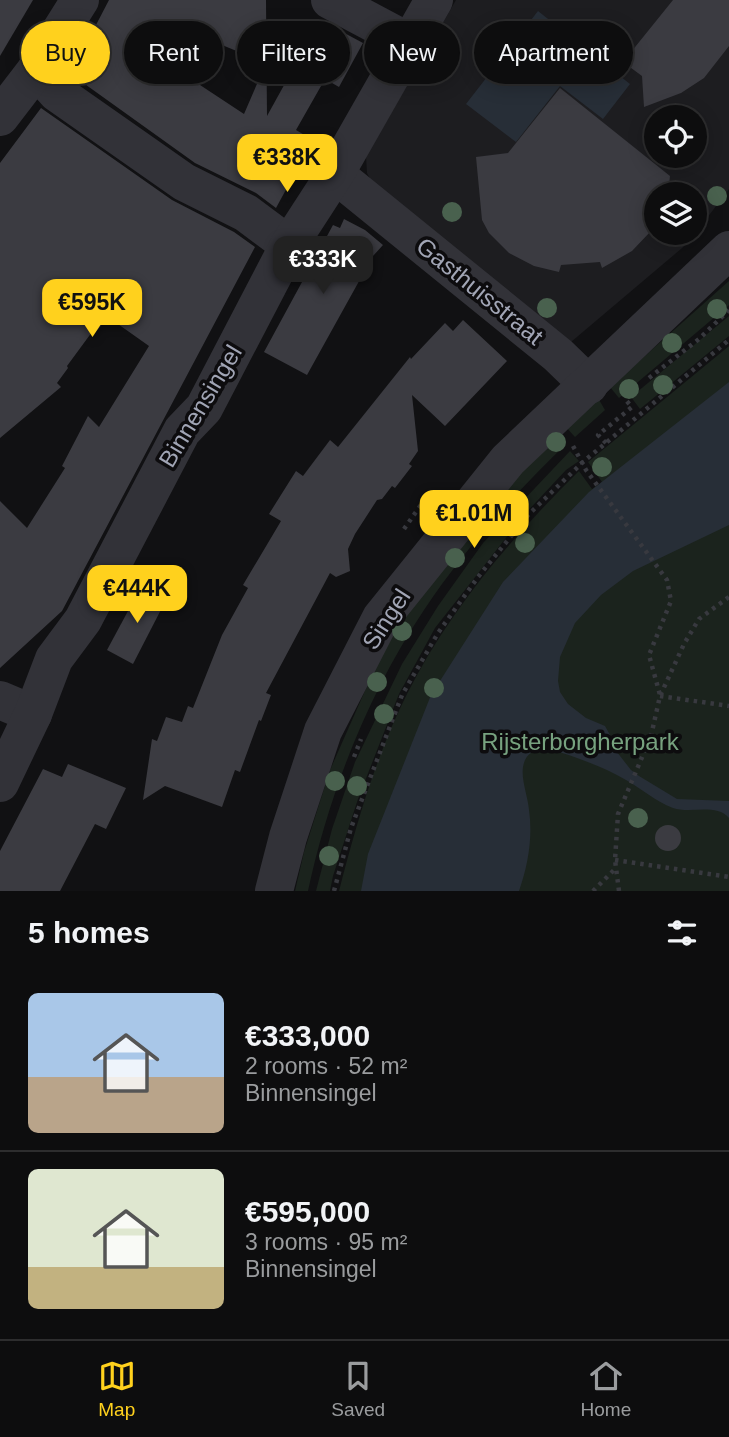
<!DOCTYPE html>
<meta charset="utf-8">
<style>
:root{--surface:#0d0d0e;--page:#1b1b1c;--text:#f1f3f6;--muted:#9a9c9e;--line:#2d2d2e;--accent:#ffd11d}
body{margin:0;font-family:Helvetica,sans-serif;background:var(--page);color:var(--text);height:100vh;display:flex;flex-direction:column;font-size:26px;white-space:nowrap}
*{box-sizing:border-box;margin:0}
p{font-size:23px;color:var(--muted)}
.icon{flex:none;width:38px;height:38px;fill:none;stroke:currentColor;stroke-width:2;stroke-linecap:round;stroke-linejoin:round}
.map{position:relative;height:891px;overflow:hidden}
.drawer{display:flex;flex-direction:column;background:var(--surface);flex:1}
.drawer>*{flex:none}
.banner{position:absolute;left:21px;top:21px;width:688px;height:63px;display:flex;gap:14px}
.tools{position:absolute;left:644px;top:105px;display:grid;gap:14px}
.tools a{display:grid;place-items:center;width:63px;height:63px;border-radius:50%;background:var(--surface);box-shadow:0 4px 18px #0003,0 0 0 2px var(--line);font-size:35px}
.price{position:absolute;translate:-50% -60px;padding:0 16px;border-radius:14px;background:var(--accent);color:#111;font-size:23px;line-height:46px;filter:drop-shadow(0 2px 4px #0008)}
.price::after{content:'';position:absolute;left:50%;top:42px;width:21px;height:16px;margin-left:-10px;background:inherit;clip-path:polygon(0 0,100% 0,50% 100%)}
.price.selected{background:#222;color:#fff}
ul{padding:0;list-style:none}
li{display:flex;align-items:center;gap:21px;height:175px;padding:0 28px}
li+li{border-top:2px solid var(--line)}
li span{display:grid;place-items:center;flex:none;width:196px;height:140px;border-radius:10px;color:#555}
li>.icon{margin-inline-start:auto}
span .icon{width:84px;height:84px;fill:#fffc;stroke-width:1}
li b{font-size:30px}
h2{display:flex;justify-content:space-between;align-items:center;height:84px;padding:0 28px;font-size:30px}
.pill{padding:0 24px;border-radius:32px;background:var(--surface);box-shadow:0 4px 18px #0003,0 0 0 2px var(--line);font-size:24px;line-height:63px}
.pill.selected{background:var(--accent);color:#111}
.menu{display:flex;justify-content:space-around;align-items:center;height:98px;border-top:2px solid var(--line);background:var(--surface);font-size:19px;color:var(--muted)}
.menu a{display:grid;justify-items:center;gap:4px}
.menu .selected{color:var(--accent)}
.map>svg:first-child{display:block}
</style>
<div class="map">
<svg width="729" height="891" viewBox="0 0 729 891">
<rect width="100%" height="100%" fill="#111113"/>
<path fill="#1d1d20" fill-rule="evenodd" d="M456,0H729V189L688,243L571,342L376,190L367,173L366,156ZM656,117H695V156H656ZM656,194H695V233H656Z"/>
<g fill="#1b231d">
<polygon points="729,281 729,305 619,398 610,387"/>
<polygon points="729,316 729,336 640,409 631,397"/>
<path d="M729,346V891H339C356,825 376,755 407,694C450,609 512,537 579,471L592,489L602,482L588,462Z"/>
<polygon points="598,398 605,410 575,437 565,426"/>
<path d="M559,433L566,444C514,494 464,550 424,610C368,694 329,793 308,891H295L304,852L330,770L387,641L469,524Z"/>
<polygon points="570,451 579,461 566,470 524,515 435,628 399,694 358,799 333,876 330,891 316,891 332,829 355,762 402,664 438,606 483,543"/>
</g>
<g fill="#272e37">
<polygon points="538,11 630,84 603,119 560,86 516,142 466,104"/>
<path d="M729,382V525L633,571L601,595L575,623L560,657L558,681L560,692L568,704L586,718L605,726L610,735L613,747L631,770L639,776L677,799L729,801V818C716,803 690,814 673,808C655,801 642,789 626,780C602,766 573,756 546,748C534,749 525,754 523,767C521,780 528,797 529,810C533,837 528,865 519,891H361L368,854L431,695L503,582L589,492Z"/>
</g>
<g fill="#3b3b41" fill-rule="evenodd">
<polygon points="0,0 33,0 0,56"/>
<path d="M109,0H266L267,116L320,20L363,43L339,87L325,79L296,130L313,140L276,208L256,193L195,163L68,72L84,48ZM222,45L266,63L244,114L197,83Z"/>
<polygon points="673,0 729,0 729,46 704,78 681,93 644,107 642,76 623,62"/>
<polygon points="560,88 670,176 668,194 656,194 656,223 651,231 632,251 602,268 600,262 561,265 559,272 534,266 509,253 489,233 482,220 476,157 508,153"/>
<polygon points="41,108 172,200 234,232 255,247 62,611 0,668 0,501 27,528 65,468 62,466 88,416 99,427 149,346 108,317 95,333 92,332 67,366 68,368 57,383 61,387 0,438 0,163"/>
<polygon points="344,219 365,230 383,245 373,256 307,375 264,352 333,225 340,228"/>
<polygon points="463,320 507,361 445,426 412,395 418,451 409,464 412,466 395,488 392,486 382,499 377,500 355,534 348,549 350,571 336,577 330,573 266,693 271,695 261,721 259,720 240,772 235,770 222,807 165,786 143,800 152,739 157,741 166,717 182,722 188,706 193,708 222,635 248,588 243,585 281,521 269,514 296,471 303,476 330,440 338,447 410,357 411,359 445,323 453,331"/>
<polygon points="142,585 167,598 133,664 107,650"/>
<polygon points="68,764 126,788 106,829 95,824 60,891 0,891 0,851 43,769 62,777"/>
<circle cx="668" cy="838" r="13"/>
</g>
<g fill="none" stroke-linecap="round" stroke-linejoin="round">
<g stroke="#38393f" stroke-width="4.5" stroke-dasharray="3.5 5" stroke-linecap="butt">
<polyline points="649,378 699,339 729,310"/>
<polyline points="606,443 598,435 632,407 624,398"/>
<polyline points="573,446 586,470 667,580 671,601 649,655 660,695"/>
<polyline points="404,529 423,502 434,492"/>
<polyline points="660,696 729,706"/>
<polyline points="354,757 361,739"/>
<polyline points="615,860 729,877"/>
<polyline points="334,891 351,828 402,695 438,633 478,577 529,514 583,462 729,340"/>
<polyline points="593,891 616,868"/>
<polyline points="619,891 615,860 618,814 651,736 660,696 684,644 699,619 729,597"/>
</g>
<g stroke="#323238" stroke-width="38">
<polyline points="330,0 409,42"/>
<polyline points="36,70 57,93 184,182 246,213 289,245"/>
<polyline points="0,117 36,70 80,0"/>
<polyline points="335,174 558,355 589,385"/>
<polyline points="0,700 33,714"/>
<polyline points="0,783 33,714 54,659 83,620 182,431 204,408 289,245 335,174 434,0"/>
<polyline points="274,891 288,837 323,731 381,618 508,460 729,250"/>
</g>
</g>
<g fill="#49614e">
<circle cx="717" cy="196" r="10"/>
<circle cx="452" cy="212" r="10"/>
<circle cx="547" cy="308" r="10"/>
<circle cx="717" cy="309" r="10"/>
<circle cx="672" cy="343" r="10"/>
<circle cx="663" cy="385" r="10"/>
<circle cx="629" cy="389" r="10"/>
<circle cx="556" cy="442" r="10"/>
<circle cx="602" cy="467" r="10"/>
<circle cx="502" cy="500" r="10"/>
<circle cx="525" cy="543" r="10"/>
<circle cx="455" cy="558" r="10"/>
<circle cx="402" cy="631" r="10"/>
<circle cx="377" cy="682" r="10"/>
<circle cx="434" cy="688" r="10"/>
<circle cx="384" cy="714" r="10"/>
<circle cx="335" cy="781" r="10"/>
<circle cx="357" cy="786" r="10"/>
<circle cx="638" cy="818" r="10"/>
<circle cx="329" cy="856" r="10"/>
</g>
<g text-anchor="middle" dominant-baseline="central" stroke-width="7" stroke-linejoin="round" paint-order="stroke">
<g font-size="24" fill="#a1a5b5" stroke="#0d0c0e">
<text transform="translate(480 291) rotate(39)">Gasthuisstraat</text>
<text transform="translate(200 406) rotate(-59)">Binnensingel</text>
<text transform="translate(386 619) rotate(-57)">Singel</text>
</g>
<g font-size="24" fill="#77a27f" stroke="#0d0c0e">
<text x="580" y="741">Rijsterborgherpark</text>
</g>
</g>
</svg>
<div class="tools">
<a><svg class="icon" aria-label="locate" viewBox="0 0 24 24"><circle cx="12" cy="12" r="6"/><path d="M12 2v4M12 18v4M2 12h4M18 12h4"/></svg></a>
<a><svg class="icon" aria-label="layers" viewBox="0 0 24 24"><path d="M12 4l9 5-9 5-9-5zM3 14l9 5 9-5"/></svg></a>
</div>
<b class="price" style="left:287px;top:194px">€338K</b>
<b class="price selected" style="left:323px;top:296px">€333K</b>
<b class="price" style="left:92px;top:339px">€595K</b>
<b class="price" style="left:474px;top:550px">€1.01M</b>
<b class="price" style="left:137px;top:625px">€444K</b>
<div class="banner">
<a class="pill selected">Buy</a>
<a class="pill">Rent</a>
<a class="pill">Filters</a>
<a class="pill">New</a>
<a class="pill">Apartment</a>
</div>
</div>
<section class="drawer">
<h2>5 homes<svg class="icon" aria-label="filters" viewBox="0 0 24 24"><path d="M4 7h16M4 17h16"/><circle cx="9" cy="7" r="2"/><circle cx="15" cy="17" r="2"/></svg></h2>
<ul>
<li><span style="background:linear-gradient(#a9c7e8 60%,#b9a48a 0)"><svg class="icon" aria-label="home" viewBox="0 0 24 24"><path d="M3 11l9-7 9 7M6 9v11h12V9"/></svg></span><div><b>€333,000</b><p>2 rooms · 52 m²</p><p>Binnensingel</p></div></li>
<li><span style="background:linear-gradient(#dfe7d0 70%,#c2b280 0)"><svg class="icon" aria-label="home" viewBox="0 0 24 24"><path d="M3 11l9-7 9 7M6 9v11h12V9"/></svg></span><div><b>€595,000</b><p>3 rooms · 95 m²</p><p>Binnensingel</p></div></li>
</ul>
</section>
<nav class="menu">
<a class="selected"><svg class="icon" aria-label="map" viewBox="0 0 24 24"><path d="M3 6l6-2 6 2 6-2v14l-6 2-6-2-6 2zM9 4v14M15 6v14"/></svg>Map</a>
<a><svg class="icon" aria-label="saved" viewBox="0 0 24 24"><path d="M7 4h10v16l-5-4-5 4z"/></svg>Saved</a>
<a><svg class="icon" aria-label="home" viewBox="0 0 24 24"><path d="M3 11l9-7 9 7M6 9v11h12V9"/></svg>Home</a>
</nav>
